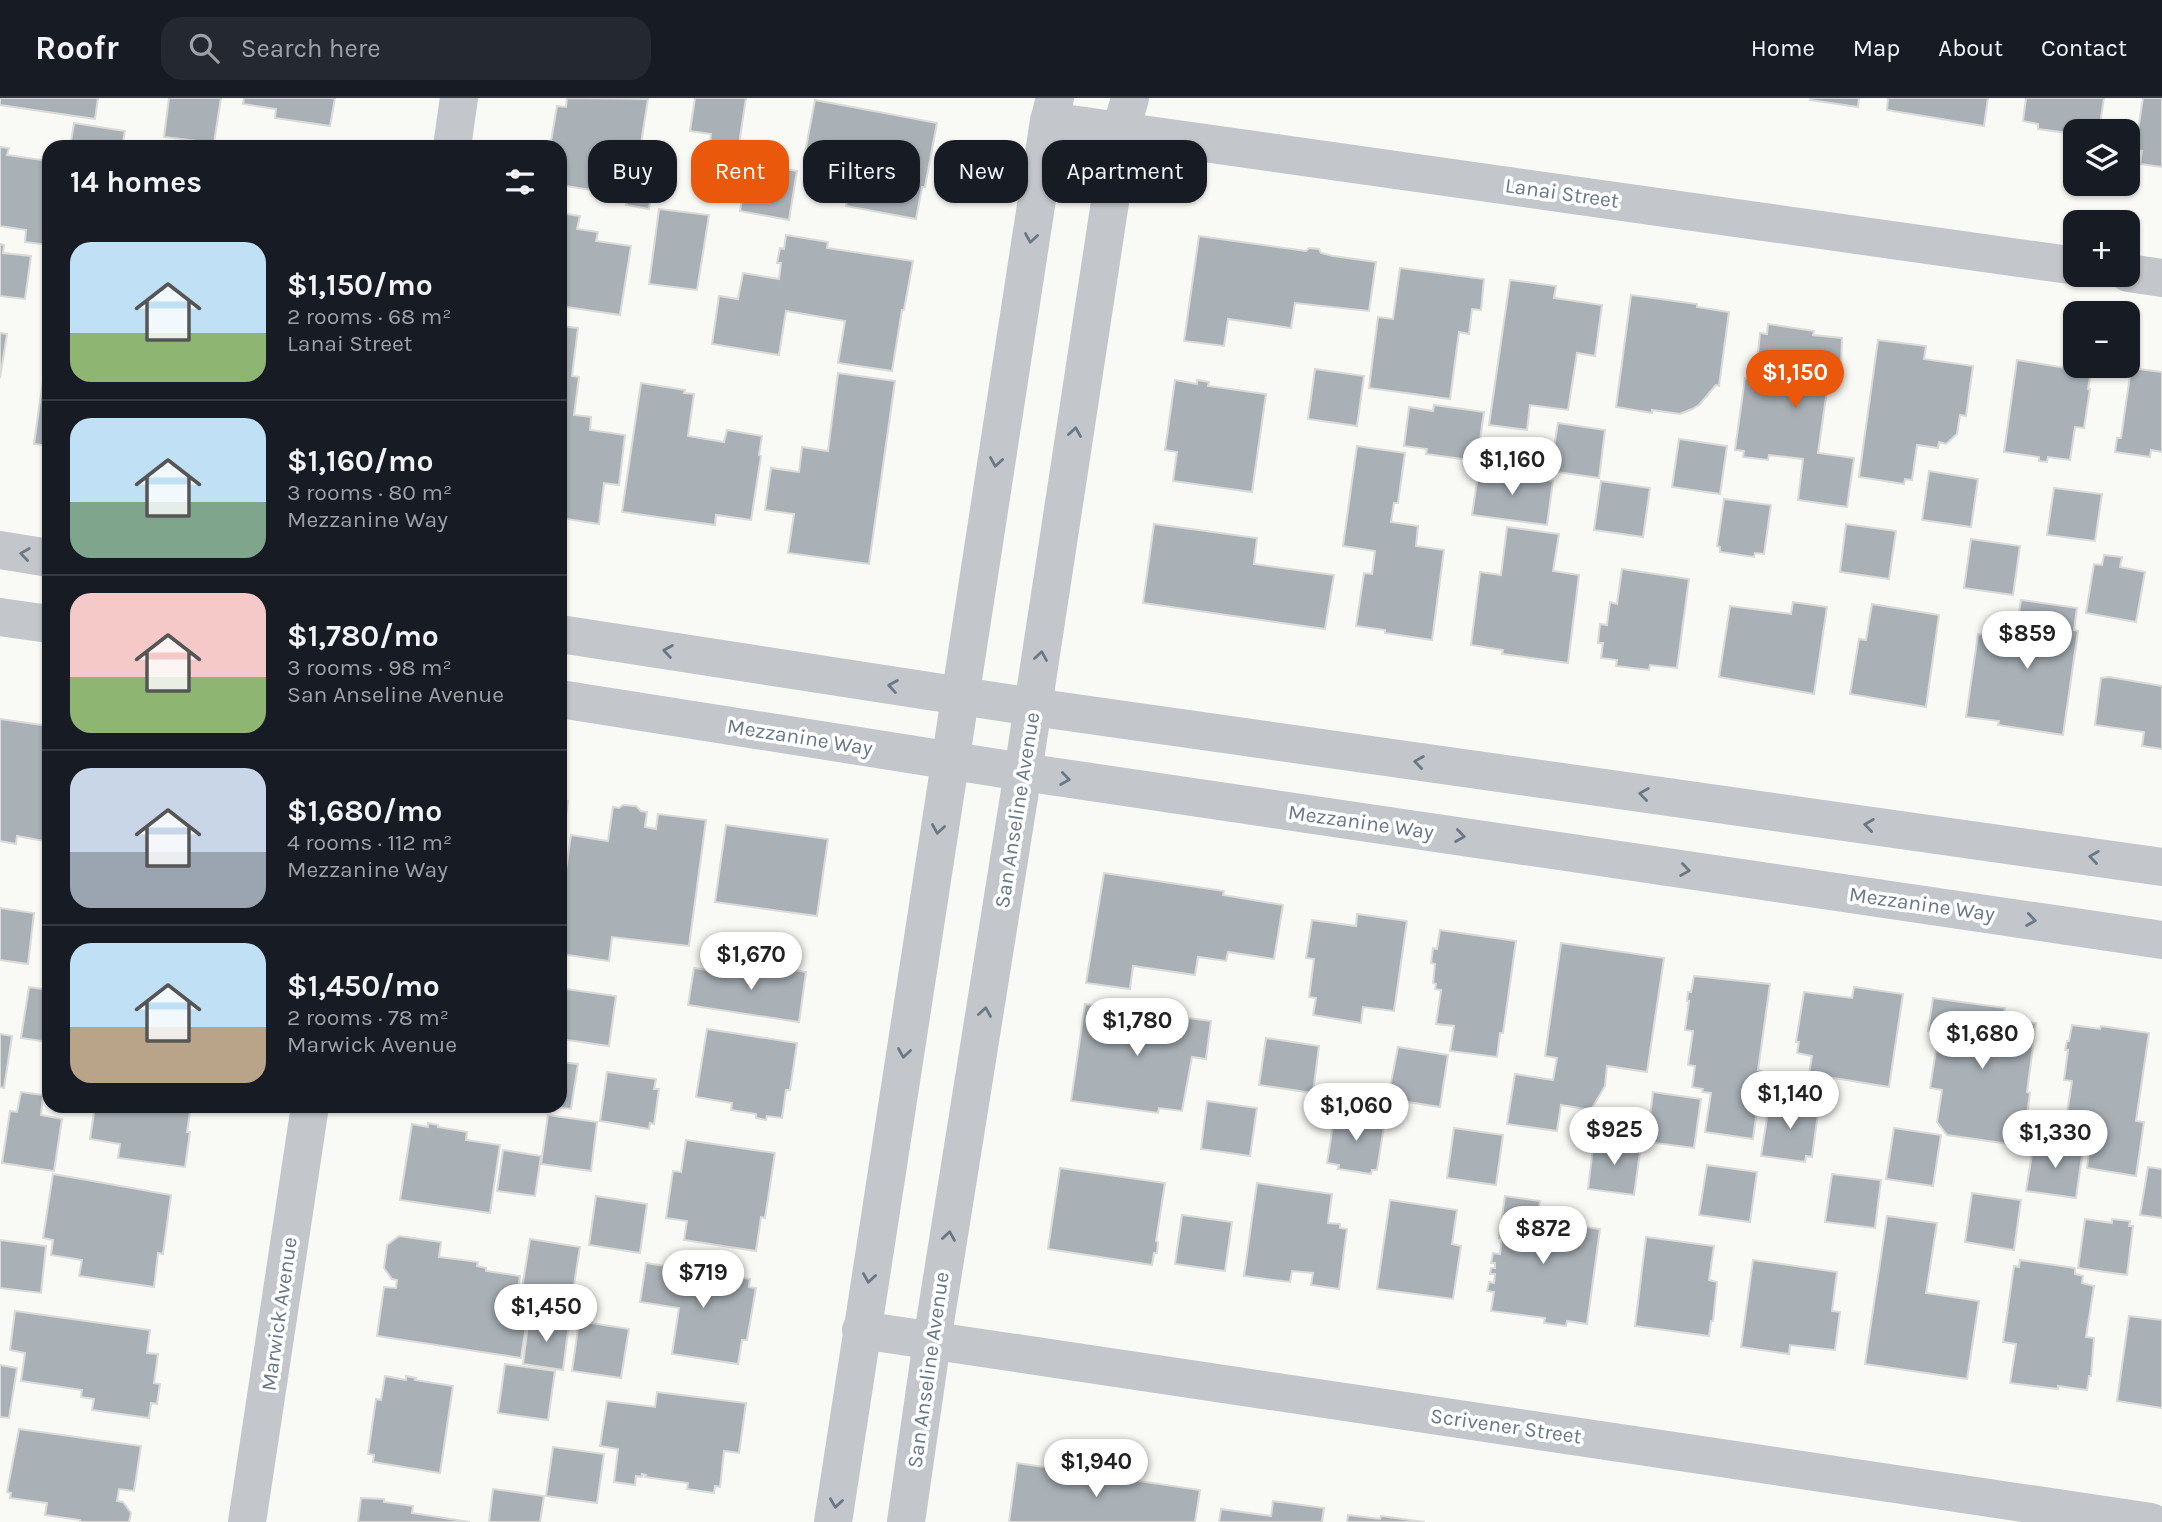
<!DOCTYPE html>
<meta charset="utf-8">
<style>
:root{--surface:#171b24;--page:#242831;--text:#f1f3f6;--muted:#9ea1a6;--line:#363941;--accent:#ea580c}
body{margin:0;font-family:Karla,sans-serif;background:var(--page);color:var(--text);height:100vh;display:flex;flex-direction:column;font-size:26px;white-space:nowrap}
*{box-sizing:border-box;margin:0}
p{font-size:23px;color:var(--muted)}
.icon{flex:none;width:38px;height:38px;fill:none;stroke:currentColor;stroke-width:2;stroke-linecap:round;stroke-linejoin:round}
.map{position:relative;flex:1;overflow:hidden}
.sheet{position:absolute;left:42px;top:42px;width:525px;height:973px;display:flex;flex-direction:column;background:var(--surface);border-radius:21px;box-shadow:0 2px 5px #0004}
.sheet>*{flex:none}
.top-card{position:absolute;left:588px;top:42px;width:665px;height:63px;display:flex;gap:14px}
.buttons{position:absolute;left:2063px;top:21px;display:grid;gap:14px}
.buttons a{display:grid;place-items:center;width:77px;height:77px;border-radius:14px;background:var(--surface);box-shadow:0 2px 5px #0004;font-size:35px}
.price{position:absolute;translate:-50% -60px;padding:0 16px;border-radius:24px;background:#fff;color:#222;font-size:23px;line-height:46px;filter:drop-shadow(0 2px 4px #0008)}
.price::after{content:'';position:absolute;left:50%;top:42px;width:21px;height:16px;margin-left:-10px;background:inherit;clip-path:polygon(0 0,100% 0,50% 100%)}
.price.current{background:var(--accent);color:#fff}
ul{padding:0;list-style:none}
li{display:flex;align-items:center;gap:21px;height:175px;padding:0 28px}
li+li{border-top:2px solid var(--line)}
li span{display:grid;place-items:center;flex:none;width:196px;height:140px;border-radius:21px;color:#555}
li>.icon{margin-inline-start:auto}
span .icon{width:84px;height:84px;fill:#fffc;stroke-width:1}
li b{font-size:30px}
h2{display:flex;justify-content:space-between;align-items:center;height:84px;padding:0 28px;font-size:30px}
.pill{padding:0 24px;border-radius:21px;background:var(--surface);box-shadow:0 2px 5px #0004;font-size:24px;line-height:63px}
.pill.current{background:var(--accent);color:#fff}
header{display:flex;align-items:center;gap:42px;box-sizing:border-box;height:98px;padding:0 35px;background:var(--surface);border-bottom:2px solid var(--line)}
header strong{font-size:33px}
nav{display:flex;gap:38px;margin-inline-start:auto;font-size:24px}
.search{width:490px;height:63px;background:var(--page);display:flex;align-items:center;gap:18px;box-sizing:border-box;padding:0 24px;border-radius:21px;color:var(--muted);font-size:26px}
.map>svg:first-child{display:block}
</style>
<header>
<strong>Roofr</strong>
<div class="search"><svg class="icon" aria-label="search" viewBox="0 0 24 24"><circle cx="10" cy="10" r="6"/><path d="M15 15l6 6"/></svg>Search here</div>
<nav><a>Home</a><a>Map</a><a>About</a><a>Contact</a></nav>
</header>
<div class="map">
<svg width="2162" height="1424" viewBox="0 0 2162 1424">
<rect width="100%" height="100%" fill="#f9f9f6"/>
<g fill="#a9b1b7" stroke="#dadbd9" stroke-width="2">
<polygon points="0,0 98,0 95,21 0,7"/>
<polygon points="169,0 221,0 214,45 164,39"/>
<polygon points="244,0 335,0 330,28 275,20 276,11 243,6"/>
<polygon points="567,0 648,1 639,58 656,62 649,111 626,107 628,98 560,87 560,49 550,49 557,8 566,9"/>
<polygon points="695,0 746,0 737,59 709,54 711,36 690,33"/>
<polygon points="1811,0 1859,0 1858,9 1810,2"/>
<polygon points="1888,0 1988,0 1984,28 1887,12"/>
<polygon points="2026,0 2104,0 2099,33 2076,33 2076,36 2038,31 2038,26 2023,23"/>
<polygon points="2143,0 2162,0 2162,69 2140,66 2142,53 2138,52 2139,45 2136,45"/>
<polygon points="815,2 937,25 925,89 922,89 916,121 846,108 850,84 815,78 818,62 804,60"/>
<polygon points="74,25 125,33 122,49 70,49"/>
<polygon points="0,49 9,50 7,57 49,63 49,147 25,144 26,132 0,128"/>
<polygon points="748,64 797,73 789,122 740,113"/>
<polygon points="659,111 709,117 697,192 649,186"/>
<polygon points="560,115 580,118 577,131 598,134 596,143 631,148 620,217 560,208"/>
<polygon points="786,137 828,144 827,150 913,163 904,212 902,212 892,273 838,265 845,223 786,213 779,257 712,246 719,198 738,201 743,175 779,181 781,165 777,165 780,150 784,151"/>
<polygon points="1199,138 1306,153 1309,150 1319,151 1321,155 1333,158 1376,164 1369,213 1295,205 1291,230 1228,221 1224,248 1184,243"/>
<polygon points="0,146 4,147 3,155 31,158 25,201 0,198"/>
<polygon points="1400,170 1484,181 1481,212 1472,211 1469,236 1459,234 1450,301 1369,290 1378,219 1393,221"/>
<polygon points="1510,182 1556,188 1554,200 1602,207 1595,258 1577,255 1568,312 1530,307 1527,332 1489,327"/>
<polygon points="1631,197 1697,206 1697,209 1729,214 1719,288 1716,287 1699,307 1692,311 1680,316 1652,312 1652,315 1616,309"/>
<polygon points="1768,226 1814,233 1813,237 1842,240 1841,267 1839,266 1835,293 1827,292 1818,355 1854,360 1847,409 1798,402 1803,361 1769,357 1768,362 1743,359 1744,353 1735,352 1745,280 1760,282 1763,256 1758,255 1760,235 1767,236"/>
<polygon points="560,228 578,230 572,278 579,279 574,317 591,319 590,332 625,337 619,387 604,385 599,426 560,420"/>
<polygon points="0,235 7,236 0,280"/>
<polygon points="1878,242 1926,248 1924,261 1973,268 1966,318 1960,317 1957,336 1946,346 1939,344 1938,350 1917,347 1912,382 1905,381 1904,386 1859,379"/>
<polygon points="47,255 49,255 49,348 34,346"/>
<polygon points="2017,262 2091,274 2088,291 2090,291 2084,330 2075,329 2070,362 2048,359 2047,364 2039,363 2039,359 2004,354"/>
<polygon points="2131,270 2162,274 2162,354 2151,352 2150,359 2115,354 2117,340 2121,340"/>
<polygon points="1315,271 1364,278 1357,328 1308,321"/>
<polygon points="838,275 895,283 869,466 788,455 794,416 765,412 771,370 799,374 802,349 828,353"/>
<polygon points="1175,282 1197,286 1197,282 1209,284 1208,288 1266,296 1252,394 1173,383 1177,354 1165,352"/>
<polygon points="641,285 685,292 684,295 694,296 688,338 724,344 727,332 762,338 759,357 761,358 751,422 716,417 715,427 622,414"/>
<polygon points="1434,307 1484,314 1477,363 1426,356 1427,351 1404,348 1409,309 1433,313"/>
<polygon points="1558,325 1605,332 1599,380 1550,373"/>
<polygon points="1679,341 1727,348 1720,396 1672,389"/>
<polygon points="1357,348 1405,355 1398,405 1394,405 1391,424 1418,428 1416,448 1444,452 1432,542 1385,535 1385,532 1356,528 1364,475 1372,476 1375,453 1343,448"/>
<polygon points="1479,370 1527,376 1527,379 1553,383 1547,427 1472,417"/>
<polygon points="1929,373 1978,381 1971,429 1922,422"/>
<polygon points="1601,383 1650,390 1643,439 1594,432"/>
<polygon points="2054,390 2102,396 2095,443 2047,437"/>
<polygon points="1724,401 1771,407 1764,456 1755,455 1754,459 1720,454 1720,449 1717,448"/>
<polygon points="1154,426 1257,440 1254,466 1334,477 1325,531 1143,505"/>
<polygon points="1846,426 1896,433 1889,481 1840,474"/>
<polygon points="1507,429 1559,436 1553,473 1579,477 1568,565 1502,556 1503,552 1471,547 1480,474 1501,477"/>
<polygon points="1971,441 2020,448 2013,497 1964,490"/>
<polygon points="2104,457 2122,459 2120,469 2145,474 2136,524 2086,515 2094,466 2102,467"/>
<polygon points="1622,471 1689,481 1677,570 1650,567 1649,572 1616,568 1617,562 1601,560 1603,545 1598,545 1600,526 1607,527 1610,504 1617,506"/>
<polygon points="2021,502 2077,510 2074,532 2078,533 2063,637 1998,627 1999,623 1966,619 1978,536 1987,537 1988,534 2015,540"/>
<polygon points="1793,504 1827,509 1814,596 1719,579 1730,508 1791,516"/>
<polygon points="1872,506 1939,517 1926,609 1850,596 1859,541 1866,542"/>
<polygon points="2109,579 2162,588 2162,651 2142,648 2144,634 2095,627 2101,580"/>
<polygon points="0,621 49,628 49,744 17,738 16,746 0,743"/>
<polygon points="560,702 568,703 562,745 560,745"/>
<polygon points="623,707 636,708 641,713 647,714 645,729 656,731 658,716 706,722 689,848 612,839 609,863 560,856 560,813 571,737 608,743 613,709 619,710"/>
<polygon points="726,727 828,741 817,818 715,804"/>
<polygon points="1104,775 1224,793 1223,797 1283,807 1274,861 1228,854 1226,863 1198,859 1195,877 1133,868 1130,891 1086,885"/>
<polygon points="0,810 34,815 28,866 0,862"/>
<polygon points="1357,816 1407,823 1394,913 1363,909 1361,925 1313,917 1316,900 1309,899 1314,861 1306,860 1312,822 1356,828"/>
<polygon points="1440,832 1516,843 1503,935 1500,935 1497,959 1450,953 1454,928 1436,926 1441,892 1435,891 1436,886 1433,885 1435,866 1431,865 1433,850 1437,851"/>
<polygon points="1561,845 1664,860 1647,974 1607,968 1605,988 1591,1012 1561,1007 1557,1033 1507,1026 1515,976 1553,982 1557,960 1545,958"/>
<polygon points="760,867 806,874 799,924 688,907 694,870 757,880"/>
<polygon points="1694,878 1770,886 1758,972 1762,973 1753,1041 1705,1034 1711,995 1702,994 1703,991 1692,989 1695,968 1688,967 1693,933 1685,932 1689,903 1687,903 1688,894 1691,894"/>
<polygon points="29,889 49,892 49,944 21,940"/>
<polygon points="1854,889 1903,896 1889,989 1809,976 1812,958 1797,955 1799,944 1796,944 1804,894 1852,900"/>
<polygon points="566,891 616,898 609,948 560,941"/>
<polygon points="1933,900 2005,910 2003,920 2036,925 2027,994 2030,995 2023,1048 1947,1037 1937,1024 1942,992 1930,990 1939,934 1928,933"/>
<polygon points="1085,906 1211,923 1206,961 1192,959 1182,1013 1159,1010 1158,1015 1071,1003"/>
<polygon points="2072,927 2100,931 2101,928 2149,935 2136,1023 2144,1024 2136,1078 2087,1070 2092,1032 2065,1028 2072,983 2064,982 2068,952 2065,952 2067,943 2069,943"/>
<polygon points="707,931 797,945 790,992 786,992 782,1020 767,1018 766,1022 756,1020 756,1016 731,1012 732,1005 696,999"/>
<polygon points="0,936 12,938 4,990 0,989"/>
<polygon points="1266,940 1319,948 1313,995 1259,987"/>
<polygon points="1398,949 1448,957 1440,1009 1407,1004 1406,1014 1386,1010"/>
<polygon points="560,964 578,966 571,1011 548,1008 560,1008"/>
<polygon points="607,974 656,981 654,991 659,991 654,1026 650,1025 649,1031 600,1023"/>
<polygon points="21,994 43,997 41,1017 62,1021 54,1073 2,1065 10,1013 17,1014"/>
<polygon points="1653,994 1701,1001 1694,1050 1647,1044"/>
<polygon points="1770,1001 1819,1008 1812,1059 1806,1058 1805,1064 1761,1058"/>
<polygon points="1207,1003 1257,1010 1250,1058 1201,1051"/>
<polygon points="95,1008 191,1008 187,1034 190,1034 185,1069 118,1060 120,1046 90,1041"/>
<polygon points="1335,1014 1385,1022 1377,1072 1372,1072 1371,1076 1338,1071 1339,1067 1327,1065"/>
<polygon points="548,1017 597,1024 591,1073 541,1066"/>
<polygon points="428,1025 438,1027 438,1029 467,1034 466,1042 500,1047 490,1115 400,1102 412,1026 428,1029"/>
<polygon points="1454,1030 1503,1037 1496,1087 1447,1080"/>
<polygon points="1894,1030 1941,1037 1933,1088 1886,1081"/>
<polygon points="1594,1041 1641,1047 1634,1097 1588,1091"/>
<polygon points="686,1042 775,1055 765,1120 761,1119 756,1153 684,1142 687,1123 666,1120 673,1073 681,1074"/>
<polygon points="2034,1044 2083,1051 2076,1100 2026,1093"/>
<polygon points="503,1052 541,1058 535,1098 497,1093"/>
<polygon points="1707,1067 1757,1074 1750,1124 1699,1117"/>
<polygon points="2148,1069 2162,1071 2162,1120 2140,1117"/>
<polygon points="1060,1070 1165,1085 1156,1143 1158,1144 1157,1155 1154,1155 1152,1167 1048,1151"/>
<polygon points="53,1076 171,1097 163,1156 158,1155 154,1189 79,1178 82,1162 51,1157 53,1142 43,1140"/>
<polygon points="1832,1076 1881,1082 1875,1130 1825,1124"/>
<polygon points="1257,1085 1332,1096 1328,1125 1340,1126 1340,1130 1347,1131 1339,1191 1311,1187 1313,1175 1292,1173 1290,1184 1244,1178"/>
<polygon points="1972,1095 2021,1102 2014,1152 1965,1144"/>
<polygon points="596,1098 647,1106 640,1155 589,1147"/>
<polygon points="1505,1098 1540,1103 1537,1122 1600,1131 1587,1226 1567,1223 1566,1228 1544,1225 1545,1220 1491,1213 1494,1194 1487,1193 1489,1184 1494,1185 1495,1176 1490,1176 1491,1170 1495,1170 1495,1165 1491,1165 1493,1155 1500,1156 1502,1140 1499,1140"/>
<polygon points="1390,1102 1457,1112 1452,1146 1461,1148 1453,1201 1377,1191"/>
<polygon points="1182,1117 1232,1124 1225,1173 1175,1166"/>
<polygon points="1887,1118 1937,1125 1926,1195 1979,1203 1967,1281 1865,1266"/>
<polygon points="2085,1121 2112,1125 2112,1121 2130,1123 2129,1128 2133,1128 2127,1177 2078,1170"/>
<polygon points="399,1138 441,1144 439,1159 478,1164 477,1168 486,1170 486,1173 520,1178 514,1213 528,1215 521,1260 377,1238 384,1189 396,1190 397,1182 392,1181 384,1170 387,1147"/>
<polygon points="1646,1139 1714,1148 1709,1182 1717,1184 1713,1223 1711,1223 1709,1238 1635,1228"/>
<polygon points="530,1141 580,1149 572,1199 522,1191"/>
<polygon points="0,1142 46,1148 41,1195 0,1190"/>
<polygon points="1753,1162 1837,1174 1832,1213 1840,1214 1835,1252 1790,1247 1789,1256 1741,1249"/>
<polygon points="2020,1162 2075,1170 2075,1176 2083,1178 2082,1185 2094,1188 2086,1239 2094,1240 2091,1278 2089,1278 2087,1292 2058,1288 2058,1291 2010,1285 2016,1246 2003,1244 2014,1168 2019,1169"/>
<polygon points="646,1165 750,1181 749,1189 756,1190 747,1242 742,1242 738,1266 672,1256 679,1210 640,1204"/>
<polygon points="15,1213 150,1232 147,1255 158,1256 154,1285 160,1286 157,1306 151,1305 149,1320 92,1312 94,1301 81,1299 82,1292 21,1283 25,1255 10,1252"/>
<polygon points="2129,1218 2162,1222 2162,1310 2117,1303"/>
<polygon points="529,1219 569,1225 563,1272 523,1266"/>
<polygon points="579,1223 629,1231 621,1280 572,1273"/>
<polygon points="505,1266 555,1273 548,1322 498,1315"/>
<polygon points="0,1267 17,1270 9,1320 0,1319"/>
<polygon points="385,1278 406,1282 406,1278 416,1280 415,1282 453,1288 440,1375 373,1364 374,1357 368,1356 376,1301 381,1302"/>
<polygon points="657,1294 746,1305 739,1355 724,1353 720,1389 715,1388 714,1395 687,1391 688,1385 645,1379 646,1377 642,1376 642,1379 636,1378 635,1387 614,1384 618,1351 600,1348 607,1303 655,1309"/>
<polygon points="19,1331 141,1348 134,1393 119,1391 117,1403 123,1404 131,1415 129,1424 80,1424 80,1422 45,1417 47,1405 10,1400 11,1395 7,1394"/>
<polygon points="553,1349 604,1356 597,1405 546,1398"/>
<polygon points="1017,1365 1200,1392 1195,1424 1009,1424"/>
<polygon points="493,1391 544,1398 540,1424 489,1424"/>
<polygon points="361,1400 384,1401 384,1404 413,1408 412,1415 470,1424 358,1424"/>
<polygon points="1273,1403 1324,1410 1322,1424 1219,1424 1221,1411 1271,1418"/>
<polygon points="1348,1417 1380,1421 1381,1418 1425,1424 1347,1424"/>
</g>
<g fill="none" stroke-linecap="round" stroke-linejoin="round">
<g stroke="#c3c6ca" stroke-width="38">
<polyline points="1049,23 2076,168"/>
<polyline points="452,49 459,0"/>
<polyline points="2128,175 2162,180"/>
<polyline points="0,452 49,460"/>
<polyline points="0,519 49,526"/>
<polyline points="560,536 1033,609 2162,769"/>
<polyline points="560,601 1023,674 2162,842"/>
<polyline points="861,1232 2151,1424"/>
<polyline points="247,1424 310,1008"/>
<polyline points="833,1424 1049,23 1055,0"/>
<polyline points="906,1424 932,1243 1023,674 1121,32 1130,0"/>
</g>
</g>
<defs><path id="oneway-chevron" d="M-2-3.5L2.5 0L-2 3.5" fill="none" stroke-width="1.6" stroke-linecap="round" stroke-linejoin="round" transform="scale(1.75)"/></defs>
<g stroke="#697886">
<use href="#oneway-chevron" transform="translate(1031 140) rotate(99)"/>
<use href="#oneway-chevron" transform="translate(1075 334) rotate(-81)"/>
<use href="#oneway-chevron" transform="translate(996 364) rotate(99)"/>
<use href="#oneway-chevron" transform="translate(25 456) rotate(-172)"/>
<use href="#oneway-chevron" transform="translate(668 553) rotate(-171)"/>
<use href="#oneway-chevron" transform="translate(1041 558) rotate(-81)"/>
<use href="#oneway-chevron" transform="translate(893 588) rotate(-171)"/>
<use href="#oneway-chevron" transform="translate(1419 664) rotate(-172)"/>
<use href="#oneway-chevron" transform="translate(1065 681) rotate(8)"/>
<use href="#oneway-chevron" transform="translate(1644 696) rotate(-172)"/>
<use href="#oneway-chevron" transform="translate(1869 727) rotate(-172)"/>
<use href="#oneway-chevron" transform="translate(938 731) rotate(99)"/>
<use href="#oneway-chevron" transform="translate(1460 738) rotate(8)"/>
<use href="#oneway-chevron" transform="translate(2094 759) rotate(-172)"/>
<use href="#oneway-chevron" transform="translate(1685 772) rotate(8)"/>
<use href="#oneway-chevron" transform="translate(2031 822) rotate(8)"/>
<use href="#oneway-chevron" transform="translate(985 914) rotate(-81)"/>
<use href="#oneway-chevron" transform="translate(904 955) rotate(99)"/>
<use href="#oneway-chevron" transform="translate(949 1138) rotate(-81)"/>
<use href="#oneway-chevron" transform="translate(869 1180) rotate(99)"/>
<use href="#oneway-chevron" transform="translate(836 1405) rotate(98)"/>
</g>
<g text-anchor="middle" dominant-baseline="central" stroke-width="7" stroke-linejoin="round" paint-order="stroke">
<g font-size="21" fill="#697886" stroke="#fff">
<text transform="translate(1562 95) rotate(8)">Lanai Street</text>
<text transform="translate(800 639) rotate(9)">Mezzanine Way</text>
<text transform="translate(1017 712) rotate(-81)">San Anseline Avenue</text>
<text transform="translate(1361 724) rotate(8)">Mezzanine Way</text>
<text transform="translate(1922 806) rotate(8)">Mezzanine Way</text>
<text transform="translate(279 1216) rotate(-82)">Marwick Avenue</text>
<text transform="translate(928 1272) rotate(-82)">San Anseline Avenue</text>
<text transform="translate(1506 1328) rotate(8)">Scrivener Street</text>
</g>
</g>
</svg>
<div class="buttons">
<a><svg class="icon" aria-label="layers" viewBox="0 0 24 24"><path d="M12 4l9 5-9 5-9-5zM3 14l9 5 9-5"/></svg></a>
<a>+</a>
<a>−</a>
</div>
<b class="price current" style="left:1795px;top:312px">$1,150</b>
<b class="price" style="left:1512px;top:399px">$1,160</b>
<b class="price" style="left:2027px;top:573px">$859</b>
<b class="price" style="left:751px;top:894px">$1,670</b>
<b class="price" style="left:1137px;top:960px">$1,780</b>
<b class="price" style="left:1982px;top:973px">$1,680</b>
<b class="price" style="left:1790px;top:1033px">$1,140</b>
<b class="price" style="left:1356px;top:1045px">$1,060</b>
<b class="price" style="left:1614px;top:1069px">$925</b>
<b class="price" style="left:2055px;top:1072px">$1,330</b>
<b class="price" style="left:1543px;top:1168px">$872</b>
<b class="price" style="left:703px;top:1212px">$719</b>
<b class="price" style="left:546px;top:1246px">$1,450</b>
<b class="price" style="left:1096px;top:1401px">$1,940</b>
<div class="top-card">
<a class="pill">Buy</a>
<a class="pill current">Rent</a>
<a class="pill">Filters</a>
<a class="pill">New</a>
<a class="pill">Apartment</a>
</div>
<section class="sheet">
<h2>14 homes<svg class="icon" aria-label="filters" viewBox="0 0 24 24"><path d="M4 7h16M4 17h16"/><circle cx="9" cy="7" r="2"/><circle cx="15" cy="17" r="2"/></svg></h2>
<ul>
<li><span style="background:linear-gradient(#bfe0f5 65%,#8fb573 0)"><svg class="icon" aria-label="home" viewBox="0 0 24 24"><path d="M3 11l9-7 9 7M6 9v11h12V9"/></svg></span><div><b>$1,150/mo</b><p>2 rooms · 68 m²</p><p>Lanai Street</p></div></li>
<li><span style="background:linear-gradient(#bfe0f5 60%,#7fa58c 0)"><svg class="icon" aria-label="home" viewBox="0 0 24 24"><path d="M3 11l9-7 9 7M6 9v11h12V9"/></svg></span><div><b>$1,160/mo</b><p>3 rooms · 80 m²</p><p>Mezzanine Way</p></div></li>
<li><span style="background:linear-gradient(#f6c9c9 60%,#8fb573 0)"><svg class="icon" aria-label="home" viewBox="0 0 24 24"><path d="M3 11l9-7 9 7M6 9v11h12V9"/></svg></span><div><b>$1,780/mo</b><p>3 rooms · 98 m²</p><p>San Anseline Avenue</p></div></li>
<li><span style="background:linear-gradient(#c9d6e8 60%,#9aa5b1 0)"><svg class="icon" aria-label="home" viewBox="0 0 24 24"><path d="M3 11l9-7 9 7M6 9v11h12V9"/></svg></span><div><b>$1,680/mo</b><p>4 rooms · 112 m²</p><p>Mezzanine Way</p></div></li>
<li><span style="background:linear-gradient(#bfe0f5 60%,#b9a48a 0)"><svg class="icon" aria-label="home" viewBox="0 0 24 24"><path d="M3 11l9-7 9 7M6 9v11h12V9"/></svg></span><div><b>$1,450/mo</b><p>2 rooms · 78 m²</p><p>Marwick Avenue</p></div></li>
</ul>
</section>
</div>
